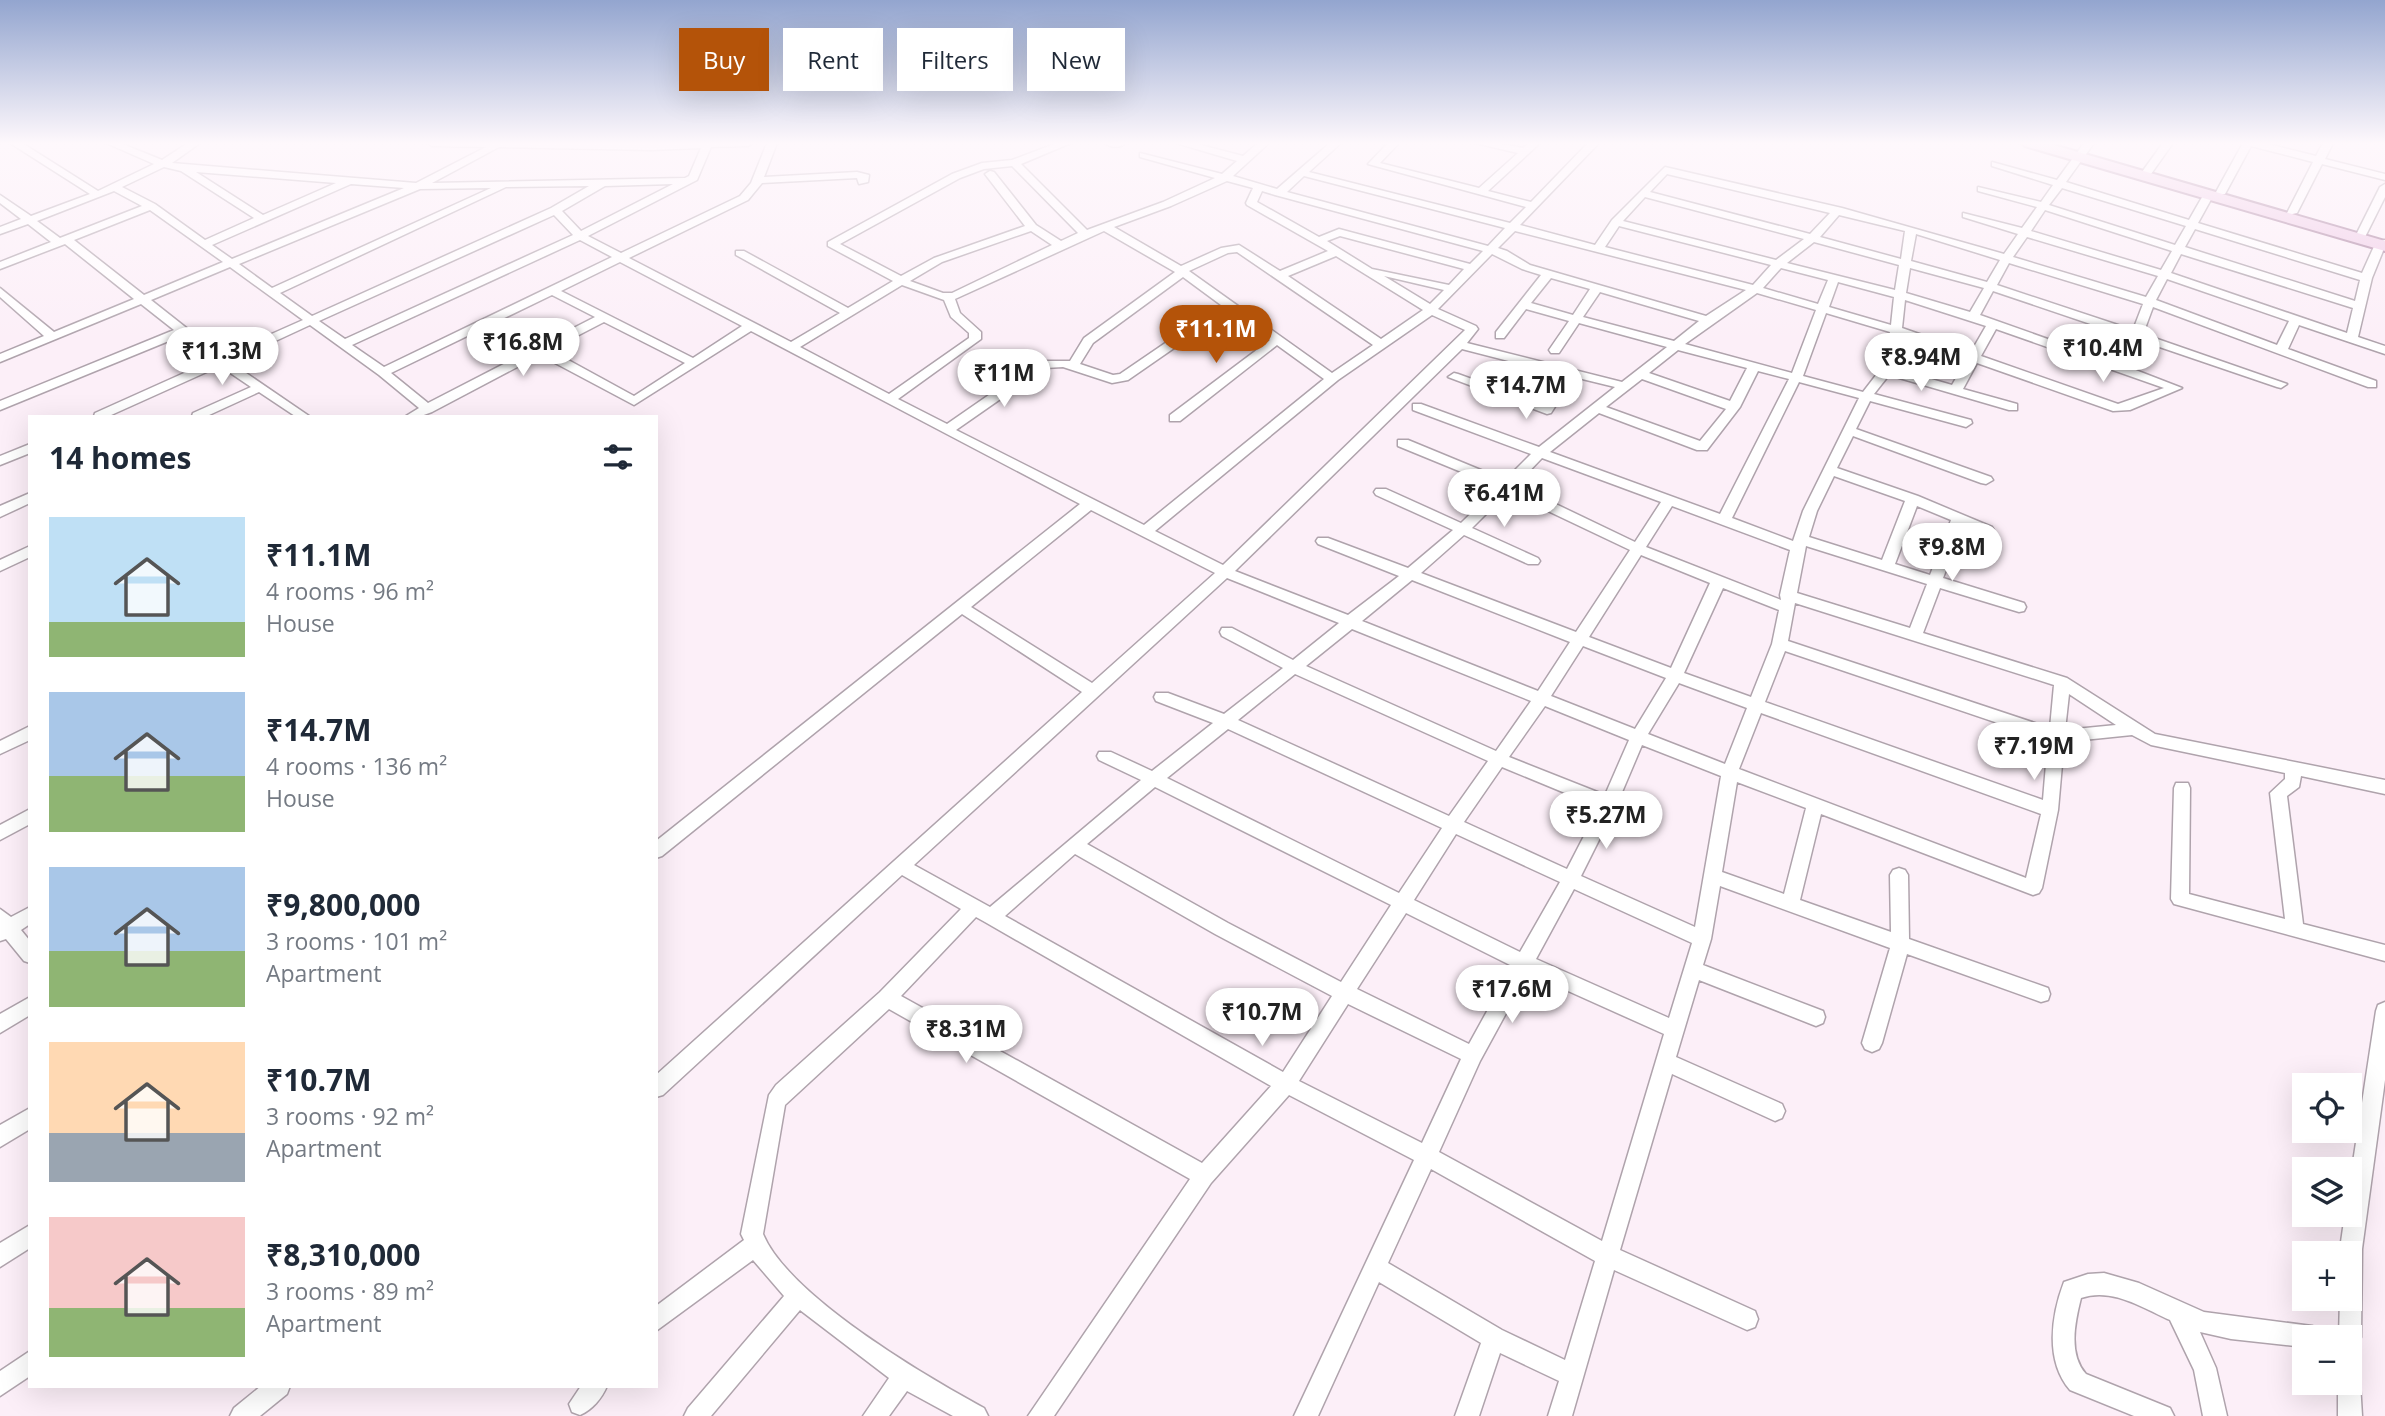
<!DOCTYPE html>
<meta charset="utf-8">
<style>
:root{--surface:#fff;--page:#f6f6f7;--text:#1f2937;--muted:#747a83;--accent:#b45309}
body{margin:0;font-family:"Open Sans",sans-serif;background:var(--page);color:var(--text);height:100vh;display:flex;flex-direction:column;font-size:26px;white-space:nowrap}
*{box-sizing:border-box;margin:0}
p{font-size:23px;color:var(--muted)}
.icon{flex:none;width:38px;height:38px;fill:none;stroke:currentColor;stroke-width:2;stroke-linecap:round;stroke-linejoin:round}
.map{position:relative;flex:1;overflow:hidden}
.drawer{position:absolute;left:28px;top:415px;width:630px;height:973px;display:flex;flex-direction:column;background:var(--surface);border-radius:0px;box-shadow:0 7px 28px #0002}
.drawer>*{flex:none}
.banner{position:absolute;left:679px;top:28px;width:665px;height:63px;display:flex;gap:14px}
.fabs{position:absolute;left:2292px;top:1073px;display:grid;gap:14px}
.fabs a{display:grid;place-items:center;width:70px;height:70px;border-radius:0px;background:var(--surface);box-shadow:0 7px 28px #0002;font-size:35px}
.price{position:absolute;translate:-50% -60px;padding:0 16px;border-radius:24px;background:#fff;color:#222;font-size:23px;line-height:46px;filter:drop-shadow(0 2px 4px #0008)}
.price::after{content:'';position:absolute;left:50%;top:42px;width:21px;height:16px;margin-left:-10px;background:inherit;clip-path:polygon(0 0,100% 0,50% 100%)}
.price.current{background:var(--accent);color:#fff}
ul{padding:0;list-style:none}
li{display:flex;align-items:center;gap:21px;height:175px;padding:0 21px}
li span{display:grid;place-items:center;flex:none;width:196px;height:140px;border-radius:0px;color:#555}
li>.icon{margin-inline-start:auto}
span .icon{width:84px;height:84px;fill:#fffc;stroke-width:1}
li b{font-size:30px}
h2{display:flex;justify-content:space-between;align-items:center;height:84px;padding:0 21px;font-size:30px}
.chip{padding:0 24px;border-radius:0px;background:var(--surface);box-shadow:0 7px 28px #0002;font-size:24px;line-height:63px}
.chip.current{background:var(--accent);color:#fff}
.map>svg:first-child{display:block}
</style>
<div class="map">
<svg width="2385" height="1416" viewBox="0 0 2385 1416">
<rect width="100%" height="100%" fill="#fceff8"/>
<g fill="none" stroke-linecap="round" stroke-linejoin="round">
<defs>
<g id="minor">
<path d="M10,143H22L98,191L154,164L106,143H120L162,160L188,143H200L172,163L416,183L486,147L432,146L427,143H753L748,146L711,147L697,180L588,236L621,253L740,196L751,183L767,143H777L764,177L857,172L869,175L868,182L859,184L857,178L762,183L748,200L629,258L791,342L840,313L736,255V251H744L848,308L893,281L828,246V242L952,174L982,163L1012,160L1057,143H1071L1021,164L1087,230L1163,202L1215,178L1140,157V153L1222,174L1237,161L1176,143H1193L1243,156L1258,143H1269L1233,176L1277,189L1330,143H1341L1309,172L1510,223L1526,207L1368,164L1388,143H1399L1380,163L1479,188L1518,153L1475,143H1496L1523,148L1529,143H1540L1488,191L1531,202L1588,143H1599L1520,225L1595,245L1612,220L1665,167L1842,208L2004,254L2018,234L1963,217V213L2022,228L2037,207L1978,191V187L2041,202L2053,185L1992,166V162L2057,180L2084,143H2094L2066,182L2189,220L2205,192H2213L2214,194L2198,223L2362,273L2376,242L2385,240V246L2372,278L2358,337L2385,346V354L2299,325L2288,349L2376,381V387H2368L2153,307L2143,334L2287,384L2281,388L2277,387L2139,340L2120,364L2182,388L2130,410L2113,411L1977,363L1963,389L2017,404V410H2009L1889,375L1874,394L1971,420L1972,423L1966,427L1870,401L1856,429L1991,477L1993,480L1986,484L1981,483L1853,436L1837,468L1918,496L1992,527L1994,530L1987,535L1963,525L1943,578L2024,603L2026,607L2024,611L2019,612L1940,588L1923,633L2067,678L2155,734L2385,780V794L2301,776L2299,787L2287,796L2303,924L2385,945V961L2174,904L2171,899L2174,788L2176,783H2188L2190,788L2189,894L2285,919L2270,793L2285,779V773L2151,745L2132,735L2064,742L2058,810L2042,888L2039,893L2033,895L1821,814L1800,900L1891,932L1890,875L1893,870L1899,868L1905,870L1908,875L1909,939L2048,988L2050,994L2048,1000L2041,1002L1907,954L1882,1043L1879,1049L1872,1052L1865,1049L1862,1043L1890,948L1720,886L1711,939L1703,965L1823,1011L1825,1017L1823,1023L1816,1026L1699,980L1676,1057L1782,1104L1785,1111L1782,1118L1775,1121L1672,1074L1620,1250L1755,1311L1758,1319L1755,1327L1747,1330L1614,1270L1572,1416H1548L1559,1381L1500,1353L1479,1416H1455L1481,1343L1379,1282L1318,1416H1294L1414,1160L1289,1095L1211,1183L1054,1416H1028L1190,1179L889,1009L785,1105L763,1234C789,1296 925,1376 984,1408L988,1416H953L907,1391L889,1416H863L889,1378L800,1310L711,1416H684L688,1408L784,1296L753,1260L656,1331V1306L744,1240L741,1234L769,1095L776,1085L880,992L961,909L902,875L663,1095L656,1097V1075L1082,692L962,614L662,856L656,858V841L1080,504L751,331L634,405L540,355L432,412L421,416H406L419,408L379,375L310,325L230,362L309,416H295L259,392L207,416H192L193,413L251,387L220,366L109,416H94L95,413L213,360L181,336L0,410V401L174,330L141,304L0,362V354L44,336L0,297V288L54,332L134,299L65,244L0,269V262L51,242L28,224L0,234V227L21,219L0,203V195L31,216L90,194ZM499,147L651,150L701,148L689,176L685,178L432,183ZM1012,166L1078,233L1061,241L1036,225L994,172L990,171L985,174L1025,226L934,258L901,276L840,244L960,178L984,169ZM164,167L181,171L254,218L205,240L155,204L122,187ZM196,172L336,183L263,215ZM1667,174L1830,213L1810,234L1650,192ZM1304,176L1505,228L1488,246L1287,192ZM1227,181L1253,188L1246,203L1247,205L1328,251L1280,271L1239,245L1221,248L1181,266L1114,227L1171,206ZM351,184L404,188L232,259L212,245ZM673,184L581,231L562,211L605,186ZM589,186L551,208L312,316L280,293L506,187ZM491,188L272,288L239,264L420,189ZM2062,188L2186,226L2175,245L2049,205ZM114,191L142,206L60,238L37,221ZM1262,191L1275,195L1483,251L1470,264L1339,229L1319,237L1257,202ZM1645,197L1804,239L1776,260L1623,221ZM150,210L223,262L144,295L74,240ZM2045,210L2172,251L2161,270L2031,231ZM554,215L573,235L345,339L319,321ZM1839,215L1905,231L1901,259L1820,237ZM1619,226L1771,265L1753,285L1605,247ZM2195,229L2360,280L2355,301L2185,247ZM1031,231L1052,245L952,293H943L910,281L942,262ZM1104,231L1175,272L1084,338L1070,361H1038L947,424L898,399L981,339V332L960,313L955,299ZM1515,231L1746,290L1706,316L1530,265L1507,251L1498,248ZM1916,234L2000,260L1987,282L1911,261ZM1340,236L1464,269L1449,285L1372,269L1327,241ZM2027,237L2158,276L2146,297L2013,257ZM580,240L612,257L384,367L352,345ZM1814,242L1899,265L1895,290L1787,263ZM1237,252L1373,345L1332,373L1189,271L1228,253ZM1492,254L1522,269L1541,275L1496,332V338H1504L1526,309L1569,321L1549,350L1551,353H1559L1579,323L1667,347L1622,382L1467,343L1478,329L1476,326L1438,309ZM2181,254L2353,308L2347,333L2171,273ZM1336,256L1423,310L1381,339L1288,276ZM620,262L742,326L693,358L561,291ZM2009,263L2143,304L2133,330L1997,285ZM230,267L303,320L222,356L151,300ZM1781,268L1828,280L1818,304L1763,288ZM1910,268L1984,288L1970,312L1906,293ZM1384,276L1444,290L1430,304ZM1183,277L1221,305L1120,374L1113,375L1080,364L1093,343ZM1551,278L1590,289L1573,315L1531,303ZM2167,279L2289,321L2277,345L2156,300ZM1838,282L1894,297L1891,325L1829,307ZM902,285L944,300L951,317L969,333V338L889,394L800,347ZM1993,291L2129,337L2110,361L1980,315ZM1600,292L1699,321L1674,341L1583,317ZM1757,293L1816,310L1792,373L1685,344ZM552,295L595,317L428,403L391,373ZM1905,300L1986,326L1971,352L1902,328ZM1229,310L1270,340L1170,415V421H1180L1277,345L1324,379L1144,525L956,430L1045,368L1063,367L1112,383L1128,380ZM1826,313L1890,332L1880,370L1863,392L1803,376ZM1432,315L1465,330L1223,565L1155,531L1338,380ZM604,322L685,363L634,396L550,350ZM1996,329L2164,388L2118,404L1981,356ZM1901,336L1967,359L1952,385L1893,368ZM1462,349L1563,375L1544,405L1458,374L1454,373L1448,377L1547,414L1551,413L1574,377L1615,387L1539,447L1421,404H1413V410L1531,454L1505,480L1408,440H1398V446L1498,487L1461,523L1386,489H1376L1374,492L1376,495L1453,530L1408,568L1328,538H1318L1316,541L1318,544L1399,576L1348,615L1235,571ZM1678,350L1747,368L1730,401L1649,373ZM1758,371L1789,379L1720,514L1550,452L1599,413L1697,450H1707L1740,407ZM1642,379L1726,409L1700,441L1606,407ZM1799,382L1859,398L1803,511L1793,541L1732,518ZM1542,458L1661,502L1635,542L1516,485ZM1834,476L1905,501L1882,560L1809,537L1817,511ZM1508,492L1630,550L1576,632L1421,573L1464,535L1528,564H1538L1540,561L1538,558L1472,528ZM1672,506L1790,550L1780,595L1781,600L1646,547ZM1917,506L1951,520L1930,575L1895,564ZM1091,510L1215,573L1092,683L971,607ZM1806,546L1927,584L1910,628L1797,593ZM1641,555L1710,583L1671,668L1589,637ZM1227,578L1339,623L1293,660L1232,628H1222L1220,632L1222,636L1283,668L1224,714L1168,693H1156L1154,697L1156,701L1213,723L1152,771L1111,752H1099L1097,756L1099,760L1141,780L990,907L914,865ZM1412,580L1570,642L1538,691L1362,621ZM1723,588L1779,610L1772,644L1751,697L1684,673ZM1795,603L2054,685L2050,728L1788,641ZM1352,629L1531,701L1496,751L1306,666ZM1583,646L1666,678L1635,729L1551,696ZM1785,651L2048,740L2043,800L1765,702ZM1295,674L1488,761L1449,816L1238,720ZM1679,683L1747,708L1725,764L1648,734ZM2069,694L2116,725L2065,730ZM1545,706L1629,740L1605,795L1509,757ZM1761,713L2041,814L2026,878L1739,769ZM1228,729L1442,828L1399,893L1167,778ZM1642,745L1721,776L1695,927L1581,876L1617,804ZM1502,767L1599,807L1567,869L1464,822ZM1737,782L1806,808L1784,894L1722,872ZM1155,787L1391,905L1341,982L1228,923L1087,844ZM1456,834L1560,882L1520,952L1414,900ZM1075,854L1215,934L1332,996L1283,1072L1005,916ZM1574,889L1692,943L1669,1018L1536,959ZM1406,913L1512,966L1469,1044L1357,989ZM976,917L985,922L1271,1086L1202,1163L901,996ZM1528,973L1664,1034L1602,1241L1439,1152L1480,1061ZM1348,1004L1461,1059L1422,1143L1299,1081ZM1431,1169L1595,1261L1565,1360L1502,1330L1388,1263Z"/>
<path d="M1105,143H1126C1121,148 1110,148 1105,143Z"/>
<polygon points="2163,143 2173,143 2151,174 2143,174 2142,172"/>
<polygon points="2243,143 2264,143 2316,156 2323,143 2333,143 2325,159 2385,174 2385,180 2322,164 2297,213 2288,215 2287,213 2313,162 2251,146 2225,194 2217,194 2216,192"/>
<polygon points="2385,184 2385,197 2364,239 2355,241 2354,239 2380,187"/>
<polygon points="30,444 30,453 0,465 0,456"/>
<polygon points="30,493 30,503 0,517 0,506"/>
<polygon points="30,546 30,557 0,571 0,560"/>
<polygon points="30,726 30,740 0,754 0,741"/>
<polygon points="30,809 30,824 0,840 0,825"/>
<polygon points="30,907 30,924 21,930 30,941 30,963 24,961 6,939 0,941 0,909 11,917"/>
<polygon points="30,997 30,1015 0,1033 0,1014"/>
<polygon points="2385,1002 2385,1080 2362,1249 2361,1337 2358,1345 2350,1348 2350,1337 2339,1337 2340,1298 2350,1298 2350,1253 2340,1253 2340,1249 2345,1214 2350,1214 2350,1182 2376,1011 2378,1005"/>
<polygon points="30,1108 30,1129 0,1147 0,1125"/>
<polygon points="30,1225 30,1248 0,1267 0,1243"/>
<path d="M2104,1273L2139,1283L2204,1312L2312,1326L2320,1329L2323,1337H2305V1347L2231,1339L2200,1332L2216,1368L2227,1416H2203L2194,1370L2170,1320C2143,1308 2112,1287 2081,1298C2075,1322 2068,1354 2086,1374L2170,1408L2174,1416H2134L2070,1390C2045,1361 2051,1316 2064,1282L2088,1274Z"/>
<polygon points="30,1351 30,1376 0,1396 0,1371"/>
<polygon points="2350,1371 2357,1374 2360,1382 2362,1416 2338,1416 2338,1382 2350,1382"/>
<polygon points="261,1386 290,1386 287,1394 260,1416 230,1416 234,1408"/>
<path d="M581,1386H607C602,1398 592,1410 580,1415L572,1412L569,1404Z"/>
</g>
<polygon id="primary" points="2022,143 2047,143 2385,241 2385,251 2025,146"/>
</defs>
<use href="#minor" stroke="#afa3ac" stroke-width="3"/>
<use href="#primary" stroke="#a87f9e" stroke-width="4"/>
<use href="#minor" fill="#fff" fill-rule="evenodd"/>
<use href="#primary" fill="#efcbe6" fill-rule="evenodd"/>
</g>
<linearGradient id="sky" x2="0" y2="1"><stop stop-color="#93a5cf"/><stop offset="0.42" stop-color="#fef8fc"/><stop offset="1" stop-color="#fef8fc" stop-opacity="0"/></linearGradient>
<rect width="2385" height="341" fill="url(#sky)"/>
</svg>
<div class="fabs">
<a><svg class="icon" aria-label="locate" viewBox="0 0 24 24"><circle cx="12" cy="12" r="6"/><path d="M12 2v4M12 18v4M2 12h4M18 12h4"/></svg></a>
<a><svg class="icon" aria-label="layers" viewBox="0 0 24 24"><path d="M12 4l9 5-9 5-9-5zM3 14l9 5 9-5"/></svg></a>
<a>+</a>
<a>−</a>
</div>
<b class="price current" style="left:1216px;top:365px">₹11.1M</b>
<b class="price" style="left:523px;top:378px">₹16.8M</b>
<b class="price" style="left:2103px;top:384px">₹10.4M</b>
<b class="price" style="left:222px;top:387px">₹11.3M</b>
<b class="price" style="left:1921px;top:393px">₹8.94M</b>
<b class="price" style="left:1004px;top:409px">₹11M</b>
<b class="price" style="left:1526px;top:421px">₹14.7M</b>
<b class="price" style="left:1504px;top:529px">₹6.41M</b>
<b class="price" style="left:1952px;top:583px">₹9.8M</b>
<b class="price" style="left:2034px;top:782px">₹7.19M</b>
<b class="price" style="left:1606px;top:851px">₹5.27M</b>
<b class="price" style="left:1512px;top:1025px">₹17.6M</b>
<b class="price" style="left:1262px;top:1048px">₹10.7M</b>
<b class="price" style="left:966px;top:1065px">₹8.31M</b>
<div class="banner">
<a class="chip current">Buy</a>
<a class="chip">Rent</a>
<a class="chip">Filters</a>
<a class="chip">New</a>
</div>
<section class="drawer">
<h2>14 homes<svg class="icon" aria-label="filters" viewBox="0 0 24 24"><path d="M4 7h16M4 17h16"/><circle cx="9" cy="7" r="2"/><circle cx="15" cy="17" r="2"/></svg></h2>
<ul>
<li><span style="background:linear-gradient(#bfe0f5 75%,#8fb573 0)"><svg class="icon" aria-label="home" viewBox="0 0 24 24"><path d="M3 11l9-7 9 7M6 9v11h12V9"/></svg></span><div><b>₹11.1M</b><p>4 rooms · 96 m²</p><p>House</p></div></li>
<li><span style="background:linear-gradient(#a9c7e8 60%,#8fb573 0)"><svg class="icon" aria-label="home" viewBox="0 0 24 24"><path d="M3 11l9-7 9 7M6 9v11h12V9"/></svg></span><div><b>₹14.7M</b><p>4 rooms · 136 m²</p><p>House</p></div></li>
<li><span style="background:linear-gradient(#a9c7e8 60%,#8fb573 0)"><svg class="icon" aria-label="home" viewBox="0 0 24 24"><path d="M3 11l9-7 9 7M6 9v11h12V9"/></svg></span><div><b>₹9,800,000</b><p>3 rooms · 101 m²</p><p>Apartment</p></div></li>
<li><span style="background:linear-gradient(#ffd9b3 65%,#9aa5b1 0)"><svg class="icon" aria-label="home" viewBox="0 0 24 24"><path d="M3 11l9-7 9 7M6 9v11h12V9"/></svg></span><div><b>₹10.7M</b><p>3 rooms · 92 m²</p><p>Apartment</p></div></li>
<li><span style="background:linear-gradient(#f6c9c9 65%,#8fb573 0)"><svg class="icon" aria-label="home" viewBox="0 0 24 24"><path d="M3 11l9-7 9 7M6 9v11h12V9"/></svg></span><div><b>₹8,310,000</b><p>3 rooms · 89 m²</p><p>Apartment</p></div></li>
</ul>
</section>
</div>
